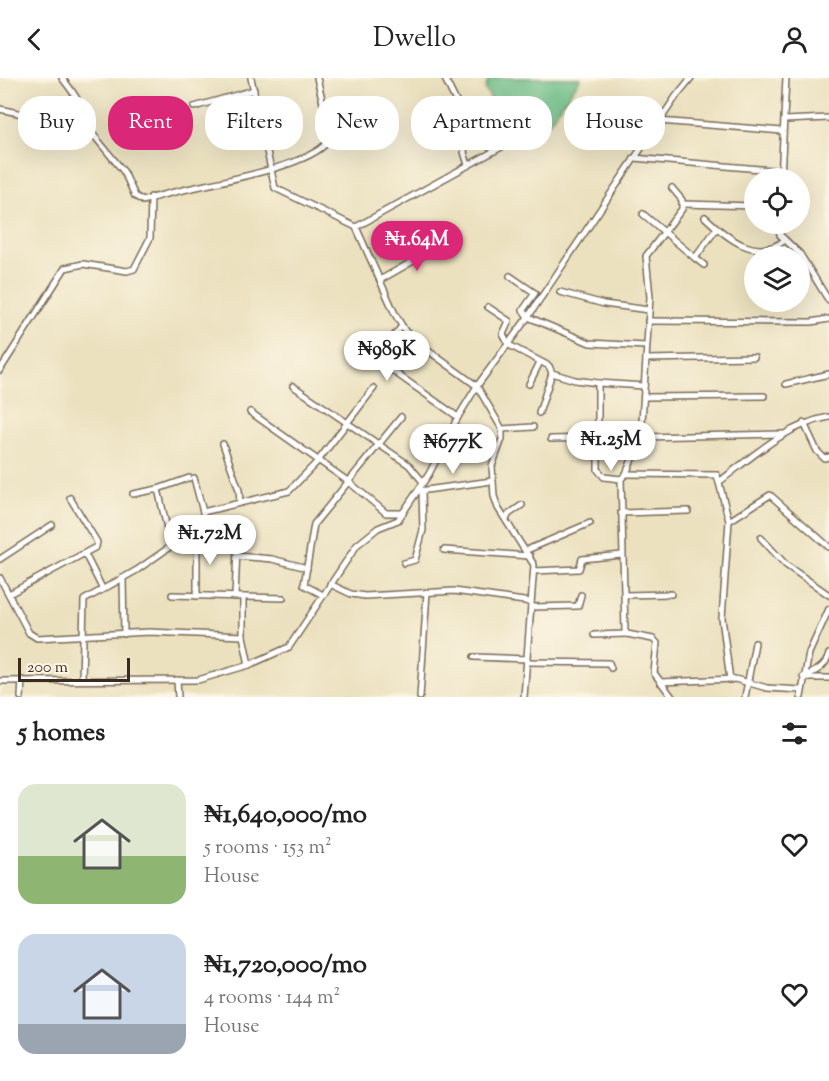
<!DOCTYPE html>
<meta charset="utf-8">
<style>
:root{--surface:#fff;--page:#f6f6f6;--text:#222;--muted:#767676;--accent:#db2777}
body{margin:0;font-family:"Sorts Mill Goudy",serif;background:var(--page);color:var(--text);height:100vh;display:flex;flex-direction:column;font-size:22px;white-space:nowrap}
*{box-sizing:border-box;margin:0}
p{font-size:20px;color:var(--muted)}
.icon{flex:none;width:33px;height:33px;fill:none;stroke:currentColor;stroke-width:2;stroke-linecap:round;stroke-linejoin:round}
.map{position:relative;height:619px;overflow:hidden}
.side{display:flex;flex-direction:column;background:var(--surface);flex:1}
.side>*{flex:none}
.top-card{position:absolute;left:18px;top:18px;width:794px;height:54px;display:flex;gap:12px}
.fabs{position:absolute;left:744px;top:90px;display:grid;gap:12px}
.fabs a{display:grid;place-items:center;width:66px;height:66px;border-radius:50%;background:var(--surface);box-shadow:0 6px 24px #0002;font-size:30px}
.scale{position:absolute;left:18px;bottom:15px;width:112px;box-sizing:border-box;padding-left:6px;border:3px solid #3b2a1e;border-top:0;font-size:16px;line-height:21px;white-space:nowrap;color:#3b2a1e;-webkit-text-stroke:4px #fcf5e5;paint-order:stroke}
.price{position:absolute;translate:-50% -51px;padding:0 14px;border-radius:21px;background:#fff;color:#222;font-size:20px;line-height:39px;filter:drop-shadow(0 2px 3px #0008)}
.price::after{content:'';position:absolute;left:50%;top:36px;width:18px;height:14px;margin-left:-9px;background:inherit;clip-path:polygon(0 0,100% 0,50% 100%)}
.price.on{background:var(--accent);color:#fff}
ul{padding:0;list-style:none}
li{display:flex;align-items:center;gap:18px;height:150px;padding:0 18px}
li span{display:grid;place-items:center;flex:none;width:168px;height:120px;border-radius:18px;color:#555}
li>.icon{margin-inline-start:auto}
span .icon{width:72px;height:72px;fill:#fffc;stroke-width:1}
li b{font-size:26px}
h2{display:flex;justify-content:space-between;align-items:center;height:72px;padding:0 18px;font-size:26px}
.pill{padding:0 21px;border-radius:24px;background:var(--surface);box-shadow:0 6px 24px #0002;font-size:21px;line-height:54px}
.pill.on{background:var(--accent);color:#fff}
header{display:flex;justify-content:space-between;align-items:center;height:78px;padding:0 18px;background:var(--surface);font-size:27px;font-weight:600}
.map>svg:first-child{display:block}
</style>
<header><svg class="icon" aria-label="back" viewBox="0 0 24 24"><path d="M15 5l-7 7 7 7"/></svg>Dwello<svg class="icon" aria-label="person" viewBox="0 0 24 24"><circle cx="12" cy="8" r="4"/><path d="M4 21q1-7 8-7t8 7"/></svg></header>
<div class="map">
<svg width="829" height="619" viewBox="0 0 829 619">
<rect width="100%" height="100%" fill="#fcf5e5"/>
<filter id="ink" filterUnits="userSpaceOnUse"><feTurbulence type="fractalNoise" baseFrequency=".0167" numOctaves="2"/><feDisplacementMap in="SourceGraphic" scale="12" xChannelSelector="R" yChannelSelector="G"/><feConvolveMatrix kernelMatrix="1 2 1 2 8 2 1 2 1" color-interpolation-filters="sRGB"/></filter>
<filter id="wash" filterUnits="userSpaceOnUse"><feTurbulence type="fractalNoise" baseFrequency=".008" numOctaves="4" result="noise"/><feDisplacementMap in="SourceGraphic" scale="24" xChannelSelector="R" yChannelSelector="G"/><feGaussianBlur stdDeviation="1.35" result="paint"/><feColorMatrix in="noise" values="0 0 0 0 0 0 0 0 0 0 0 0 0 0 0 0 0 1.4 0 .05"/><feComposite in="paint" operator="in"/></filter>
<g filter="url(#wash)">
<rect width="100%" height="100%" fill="#ebe1bf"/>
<polygon fill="#6fbf8a" stroke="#557454" stroke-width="1.5" points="489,0 581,0 548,46 540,46 513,59 485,11"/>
</g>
<g filter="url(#ink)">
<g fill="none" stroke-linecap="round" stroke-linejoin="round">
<defs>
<g id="minor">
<path d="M62,0C74,15 87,32 86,52"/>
<polyline points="251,0 275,110 356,149 395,236 405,253 419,266 477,308 502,351 502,361 492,388 494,418 498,430 534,487 524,619"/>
<polyline points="445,1 469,50 464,74 468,87"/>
<polyline points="194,29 254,12"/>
<path d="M0,31L80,49L92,55L124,94L135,118L143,123C182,107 314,94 331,59L317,0"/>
<polyline points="596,38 641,69"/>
<polyline points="784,42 829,40"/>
<polyline points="659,43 782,53"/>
<polyline points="634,80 782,93"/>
<polyline points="781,100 786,0"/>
<polyline points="672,110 682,122 682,131 646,178 650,219 641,359 626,396 621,401 625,553 627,556 653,561 657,565 654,595 672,619"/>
<polyline points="683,126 754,128"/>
<polyline points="643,136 695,180 717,150"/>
<path d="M705,139C726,159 756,185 785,162"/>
<polyline points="778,146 780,157 800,176 829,223"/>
<polyline points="356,149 507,66"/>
<polyline points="695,180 704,187"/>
<polyline points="510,198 535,215 523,232 528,239 590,265 646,268"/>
<polyline points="380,202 443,166"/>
<polyline points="560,214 604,226 649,232"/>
<polyline points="488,229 509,243 503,256 509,267 549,288 552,295"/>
<polyline points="648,243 811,244 829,241"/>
<polyline points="402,248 382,272 387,289 458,339"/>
<polyline points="646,281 754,279"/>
<polyline points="0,292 65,190 83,186 127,193 134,191 150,160 151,119"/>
<polyline points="529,306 540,284"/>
<polyline points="786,306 829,296"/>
<polyline points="293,308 409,387 423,404"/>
<polyline points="644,319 764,318"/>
<polyline points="250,334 349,404 386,435 403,435"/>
<polyline points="539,335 552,295 575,302 598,305"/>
<polyline points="804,345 817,373 824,380 829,379"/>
<polyline points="502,351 533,349"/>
<polyline points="641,359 783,356"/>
<polyline points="551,361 597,360"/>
<polyline points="223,366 239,412 240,425"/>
<polyline points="626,396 717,397 729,443 722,540 730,602"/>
<polyline points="194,400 203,434"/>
<polyline points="621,401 604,399 598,392 598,305 644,308"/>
<path d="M719,404C753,378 786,347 829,339"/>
<polyline points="158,411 171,468"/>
<polyline points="419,413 492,403"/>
<polyline points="133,416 158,411 189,400"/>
<polyline points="621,435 688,433"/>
<polyline points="506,441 509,436 522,427"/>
<polyline points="729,443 770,417 829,469"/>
<polyline points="197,458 197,518"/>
<polyline points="761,460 786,487 829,517"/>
<polyline points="444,472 530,478"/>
<polyline points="527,472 590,445"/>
<polyline points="85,476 102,510"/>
<polyline points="237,478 272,481 307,490"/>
<polyline points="0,481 52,447"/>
<polyline points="404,485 415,482 423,452 422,413"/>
<polyline points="534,493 579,491 582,481 622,477"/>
<polyline points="0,500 29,555 37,560 149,554 243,558"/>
<polyline points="123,500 124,556"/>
<polyline points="330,506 351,516 365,518 454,513 531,524"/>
<polyline points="9,516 96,469 97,464 70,420"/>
<polyline points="172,517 283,520"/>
<polyline points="323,517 304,507 314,446 401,339"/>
<polyline points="624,517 671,516"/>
<polyline points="235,519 238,447"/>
<polyline points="243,519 243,558 249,587"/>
<polyline points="531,529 578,528 581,517"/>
<polyline points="594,557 627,556"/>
<polyline points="474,579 527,581"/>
<polyline points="527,584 609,585 611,590"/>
<path d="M803,599C815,594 826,589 829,576"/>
<polyline points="805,600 829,600"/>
<polyline points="82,602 84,522 137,492 177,464 204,456 203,434 289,413 317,384 374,310"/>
<polyline points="177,602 178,619"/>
<polyline points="0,603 198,602 249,587 289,569 357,467 378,450 398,442 429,396 458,339 477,308 528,239 677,17 691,0"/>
<polyline points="660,604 735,601 767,610 801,612"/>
<polyline points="21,619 22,602"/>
<polyline points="420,619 427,514"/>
<polyline points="745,619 755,565"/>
<polyline points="801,619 809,575 829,531"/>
</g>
</defs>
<use href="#minor" stroke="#796a56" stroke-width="8"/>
<use href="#minor" stroke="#fff" stroke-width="5"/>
</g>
</g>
</svg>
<div class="fabs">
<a><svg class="icon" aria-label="locate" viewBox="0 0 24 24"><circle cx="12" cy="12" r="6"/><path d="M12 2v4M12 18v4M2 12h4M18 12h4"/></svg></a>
<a><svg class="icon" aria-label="layers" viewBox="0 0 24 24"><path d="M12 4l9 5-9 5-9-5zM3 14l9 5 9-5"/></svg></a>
</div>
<div class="scale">200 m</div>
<b class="price on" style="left:417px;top:194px">₦1.64M</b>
<b class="price" style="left:387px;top:304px">₦989K</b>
<b class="price" style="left:611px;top:394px">₦1.25M</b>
<b class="price" style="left:453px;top:397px">₦677K</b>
<b class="price" style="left:210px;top:488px">₦1.72M</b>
<div class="top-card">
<a class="pill">Buy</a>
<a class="pill on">Rent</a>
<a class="pill">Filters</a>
<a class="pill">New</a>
<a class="pill">Apartment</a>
<a class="pill">House</a>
</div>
</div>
<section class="side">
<h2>5 homes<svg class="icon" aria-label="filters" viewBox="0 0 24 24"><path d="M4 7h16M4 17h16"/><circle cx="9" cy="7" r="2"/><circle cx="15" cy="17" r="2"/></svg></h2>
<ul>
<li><span style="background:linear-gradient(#dfe7d0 60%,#8fb573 0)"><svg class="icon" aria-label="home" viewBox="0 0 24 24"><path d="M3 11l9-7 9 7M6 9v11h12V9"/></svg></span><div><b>₦1,640,000/mo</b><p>5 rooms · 153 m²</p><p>House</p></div><svg class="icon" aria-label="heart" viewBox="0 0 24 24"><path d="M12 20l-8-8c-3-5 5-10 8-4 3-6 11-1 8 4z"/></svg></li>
<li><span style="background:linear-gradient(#c9d6e8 75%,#9aa5b1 0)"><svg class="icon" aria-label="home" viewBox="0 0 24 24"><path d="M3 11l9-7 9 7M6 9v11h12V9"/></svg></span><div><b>₦1,720,000/mo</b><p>4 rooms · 144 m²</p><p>House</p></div><svg class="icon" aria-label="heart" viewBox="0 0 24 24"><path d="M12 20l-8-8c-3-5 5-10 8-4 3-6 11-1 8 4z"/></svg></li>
</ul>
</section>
